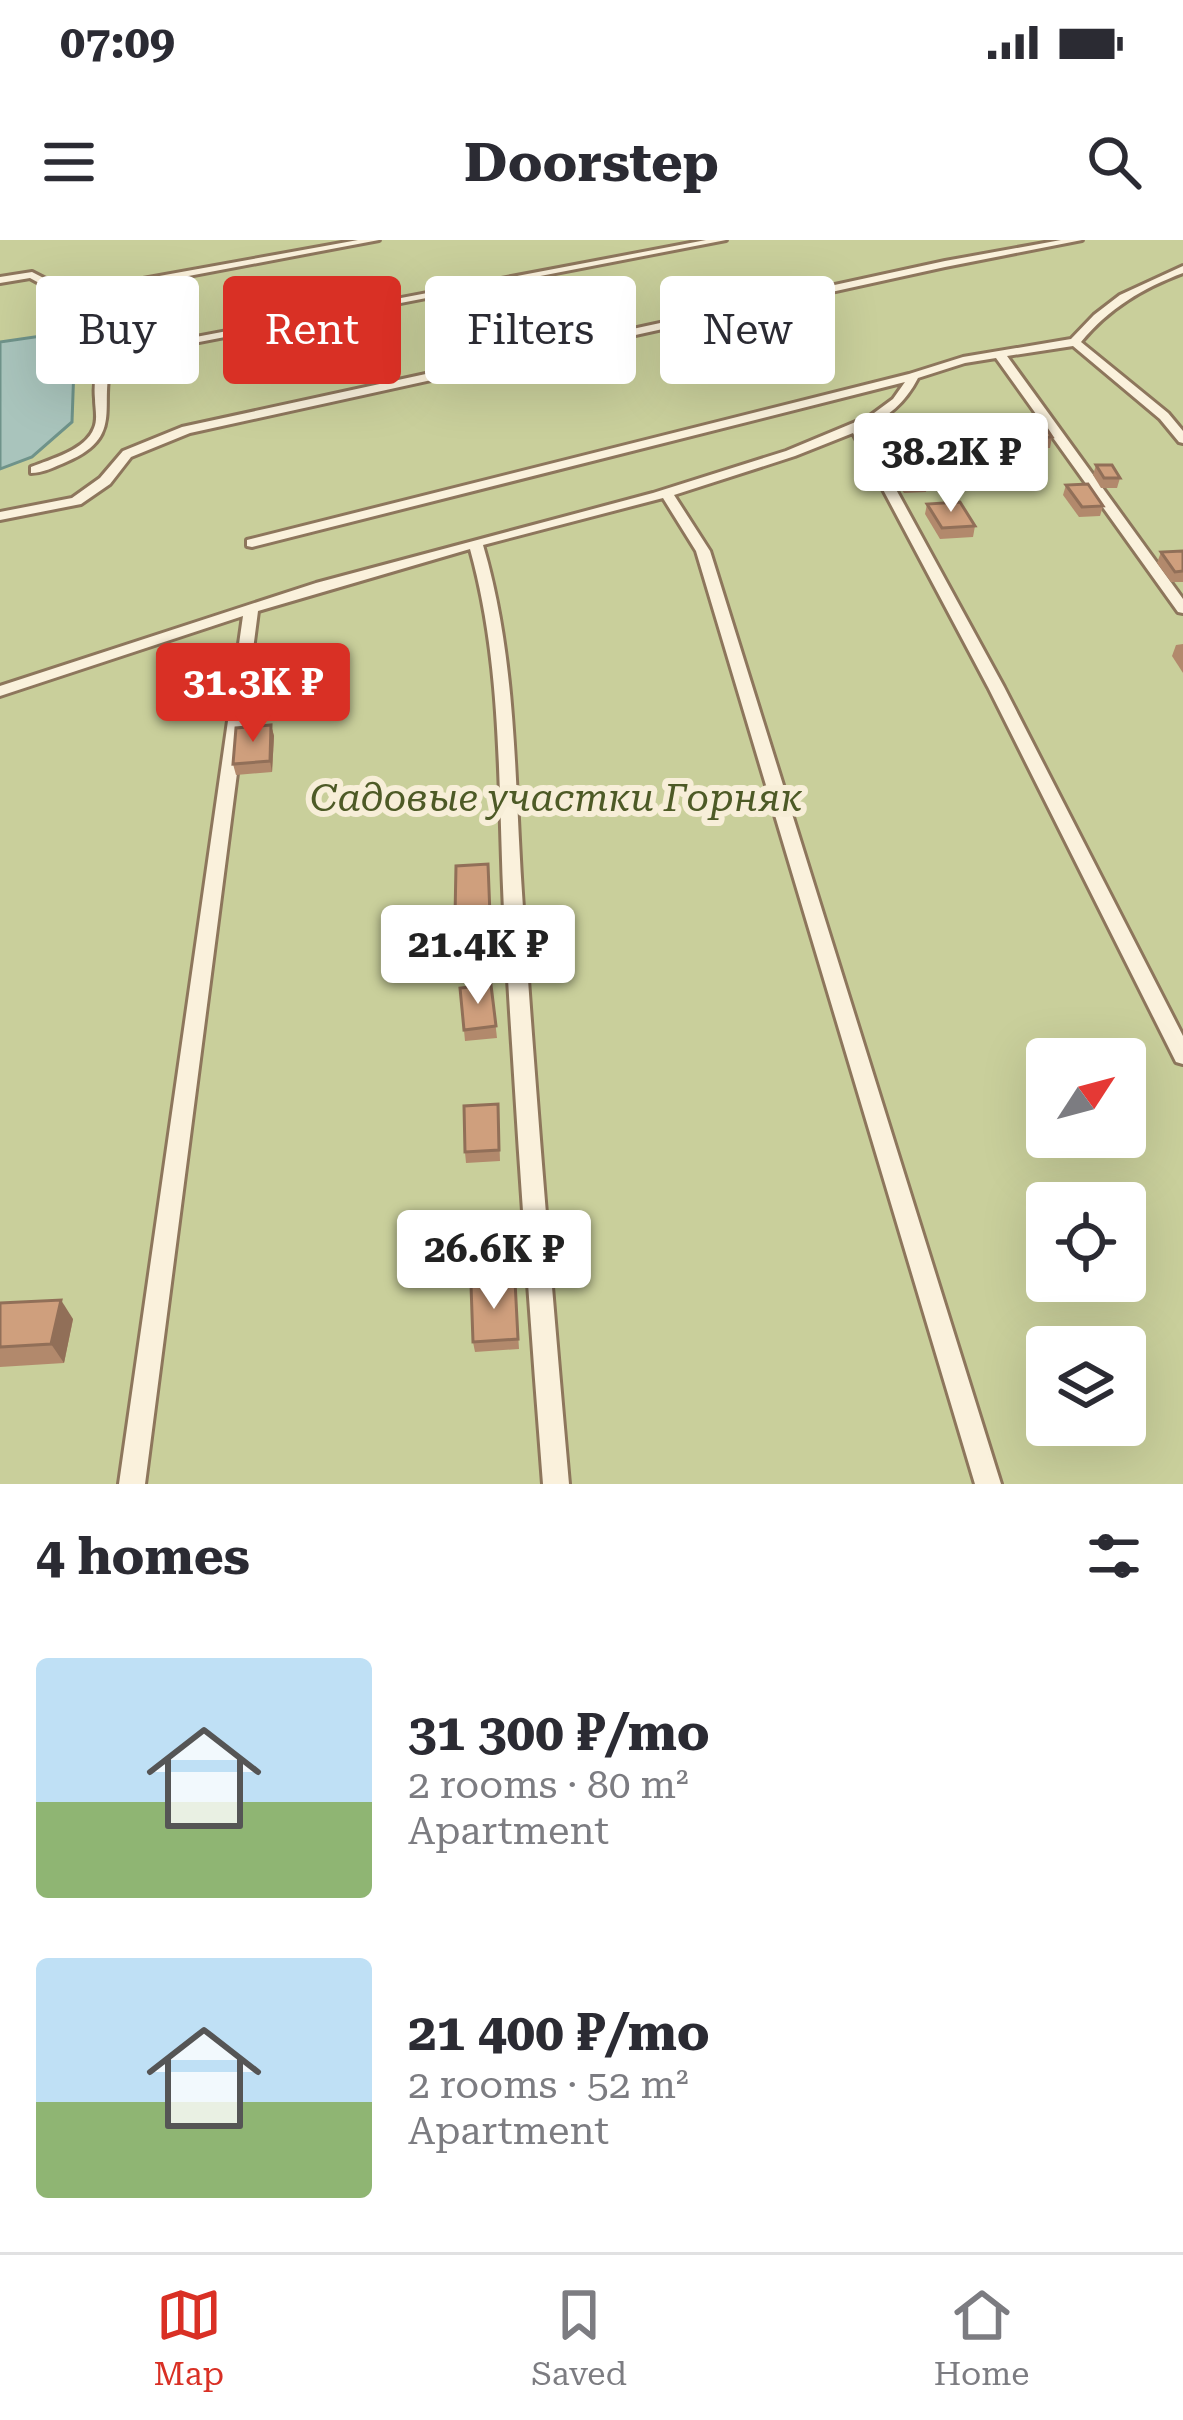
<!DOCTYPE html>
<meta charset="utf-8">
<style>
:root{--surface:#fff;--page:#f2f2f3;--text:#2b2b33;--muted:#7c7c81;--line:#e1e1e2;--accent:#d93025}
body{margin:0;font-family:"Roboto Serif",serif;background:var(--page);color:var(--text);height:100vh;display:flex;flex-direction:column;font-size:45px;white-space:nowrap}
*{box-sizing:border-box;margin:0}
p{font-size:39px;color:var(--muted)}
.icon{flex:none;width:66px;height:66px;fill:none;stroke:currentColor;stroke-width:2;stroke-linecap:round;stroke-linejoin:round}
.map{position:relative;height:1244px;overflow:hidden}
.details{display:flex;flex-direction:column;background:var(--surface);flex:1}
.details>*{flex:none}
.top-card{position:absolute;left:36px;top:36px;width:1113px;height:108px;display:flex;gap:24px}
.needle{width:78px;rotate:54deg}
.fabs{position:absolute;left:1026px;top:798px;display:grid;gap:24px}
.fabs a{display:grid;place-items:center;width:120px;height:120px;border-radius:12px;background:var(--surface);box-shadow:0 12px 48px #0002;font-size:60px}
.price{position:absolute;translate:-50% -102px;padding:0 27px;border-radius:12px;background:#fff;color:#222;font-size:39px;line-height:78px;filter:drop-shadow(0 3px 6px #0008)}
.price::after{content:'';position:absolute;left:50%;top:72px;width:36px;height:27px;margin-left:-18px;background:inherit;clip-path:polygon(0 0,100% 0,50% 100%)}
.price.active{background:var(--accent);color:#fff}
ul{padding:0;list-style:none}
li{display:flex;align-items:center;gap:36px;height:300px;padding:0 36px}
li span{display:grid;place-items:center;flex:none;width:336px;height:240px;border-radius:12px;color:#555}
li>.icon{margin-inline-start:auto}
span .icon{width:144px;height:144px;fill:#fffc;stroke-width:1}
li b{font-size:51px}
h2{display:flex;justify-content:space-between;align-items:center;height:144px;padding:0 36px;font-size:51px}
.pill{padding:0 42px;border-radius:12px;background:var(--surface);box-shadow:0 12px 48px #0002;font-size:42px;line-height:108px}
.pill.active{background:var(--accent);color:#fff}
.status{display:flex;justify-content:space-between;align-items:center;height:84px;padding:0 60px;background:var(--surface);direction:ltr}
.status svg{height:33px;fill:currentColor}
header{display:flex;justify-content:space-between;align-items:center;height:156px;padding:0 36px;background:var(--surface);font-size:54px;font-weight:700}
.tab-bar{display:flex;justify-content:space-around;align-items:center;height:168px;border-top:3px solid var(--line);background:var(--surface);font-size:33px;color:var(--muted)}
.tab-bar a{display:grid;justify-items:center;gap:6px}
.tab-bar .active{color:var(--accent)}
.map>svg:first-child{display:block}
</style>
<div class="status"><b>07:09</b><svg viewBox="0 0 49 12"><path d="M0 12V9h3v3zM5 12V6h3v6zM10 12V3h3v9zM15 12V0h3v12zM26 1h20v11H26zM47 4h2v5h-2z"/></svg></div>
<header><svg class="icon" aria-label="menu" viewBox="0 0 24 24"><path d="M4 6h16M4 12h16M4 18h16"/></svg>Doorstep<svg class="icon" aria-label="search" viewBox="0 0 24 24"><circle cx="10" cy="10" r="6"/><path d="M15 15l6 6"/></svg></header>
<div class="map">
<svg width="1183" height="1244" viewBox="0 0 1183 1244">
<rect width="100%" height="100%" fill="#f0e4c8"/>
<path fill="#c9cf9b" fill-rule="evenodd" d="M0,0H1183V1244H0ZM1047,819H1125V897H1047ZM1047,963H1125V1041H1047ZM1047,1107H1125V1185H1047Z"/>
<polygon fill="#a9c4bc" stroke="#6f938a" stroke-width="3" points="48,95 67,101 74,126 72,182 32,217 0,229 0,102"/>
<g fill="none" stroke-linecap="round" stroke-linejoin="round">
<defs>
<g id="lane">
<path d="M358,0H379L88,55C98,79 108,98 133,109L706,0H726L132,115L118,110C90,157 133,194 66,222C54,227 43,233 31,233V227C51,219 86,210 94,188C98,179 95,168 95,159C93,137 98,124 110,105L95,90L78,56H63L30,38L0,43V37L32,32L69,51L82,50Z"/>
<polygon points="1061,0 1082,0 945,27 190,193 131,217 110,244 81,264 0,280 0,272 72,258 100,238 123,211 182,187 945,21"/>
<path d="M1183,26V33C1143,48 1109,68 1081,102L1168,173L1183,191V203L1179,202L1160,179L1073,106L1007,116L1183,359V373L1178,372L996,118L965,123L918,138C905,163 888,177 863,189L1004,447L1183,796V824L1176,822L988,447L853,193L795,216L674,255L710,311L1001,1244H975L696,311L663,258L483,305C518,424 514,546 523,668C536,860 552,1052 569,1244H543C528,1053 515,862 504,671C498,549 503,427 470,309L258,371L145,1244H119L243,376L0,456V446L316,343L653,253L786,211L870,176L893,159L905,142L252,307L247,306V300L909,134L963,117L1071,99L1094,75L1120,55Z"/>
</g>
</defs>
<use href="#lane" stroke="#8d765c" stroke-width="6"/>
<use href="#lane" fill="#faf1dc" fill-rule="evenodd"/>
</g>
<g fill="#b2896c">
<polygon points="1019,180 1052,197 1050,208 1029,208 1017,190"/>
<polygon points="891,220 928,241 926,252 904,253 889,231"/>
<polygon points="1096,225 1120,238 1117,248 1101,248 1093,235"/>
<polygon points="1066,245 1103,266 1100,276 1079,277 1063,255"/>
<polygon points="927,264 975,286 973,297 940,299 925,274"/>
<polygon points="1183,311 1183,342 1171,342 1157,323 1161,312"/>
<polygon points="1183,404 1183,433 1172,416 1176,405"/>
<polygon points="271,485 274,496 272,532 236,535 233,524"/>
<polygon points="488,624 491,686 457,688 455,676"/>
<polygon points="491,745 497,798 465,801 464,790"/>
<polygon points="498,864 500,921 466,923 465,912"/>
<polygon points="515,1041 519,1109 475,1112 473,1102"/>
<polygon points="0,1063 73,1079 64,1123 0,1127"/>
</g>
<g fill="#916f58">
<polygon points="271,485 274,496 272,532 270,521"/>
<polygon points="61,1060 73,1079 64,1123 51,1104"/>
</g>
<g fill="#cf9f7d" stroke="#916f58" stroke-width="3">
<polygon points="1040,179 1052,197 1031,198 1019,180"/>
<polygon points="913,219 928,241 906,243 891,220"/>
<polygon points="1096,225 1112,225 1120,238 1104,238"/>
<polygon points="1088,244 1103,266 1082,267 1066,245"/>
<polygon points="960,262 975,286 942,288 927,264"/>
<polygon points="1183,311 1183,331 1175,332 1161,312"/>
<polygon points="271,485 270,521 233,524 236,488"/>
<polygon points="488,624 490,675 455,676 456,626"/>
<polygon points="491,745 496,786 464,790 460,748"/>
<polygon points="498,864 499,910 465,912 464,866"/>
<polygon points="515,1041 518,1099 473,1102 471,1045"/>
<polygon points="61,1060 51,1104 0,1107 0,1063"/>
</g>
<g text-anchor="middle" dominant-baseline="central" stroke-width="12" stroke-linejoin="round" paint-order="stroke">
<g font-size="39" font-style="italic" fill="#4d5a26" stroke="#f7eed8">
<text x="556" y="558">Садовые участки Горняк</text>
</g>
</g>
</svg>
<div class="fabs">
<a><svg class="needle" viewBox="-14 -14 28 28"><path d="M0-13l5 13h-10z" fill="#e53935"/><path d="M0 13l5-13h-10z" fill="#7c7c81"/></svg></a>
<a><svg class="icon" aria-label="locate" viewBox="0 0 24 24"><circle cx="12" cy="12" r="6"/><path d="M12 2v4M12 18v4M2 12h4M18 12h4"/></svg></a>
<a><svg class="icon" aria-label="layers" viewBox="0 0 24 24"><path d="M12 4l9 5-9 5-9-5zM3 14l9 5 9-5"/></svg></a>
</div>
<b class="price" style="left:951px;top:275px">38.2K ₽</b>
<b class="price active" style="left:253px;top:505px">31.3K ₽</b>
<b class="price" style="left:478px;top:767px">21.4K ₽</b>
<b class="price" style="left:494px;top:1072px">26.6K ₽</b>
<div class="top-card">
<a class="pill">Buy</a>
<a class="pill active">Rent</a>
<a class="pill">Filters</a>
<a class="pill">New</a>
</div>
</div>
<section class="details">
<h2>4 homes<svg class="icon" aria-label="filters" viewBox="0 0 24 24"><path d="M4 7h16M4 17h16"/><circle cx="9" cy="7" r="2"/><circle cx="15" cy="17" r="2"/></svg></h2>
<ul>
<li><span style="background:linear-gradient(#bfe0f5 60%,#8fb573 0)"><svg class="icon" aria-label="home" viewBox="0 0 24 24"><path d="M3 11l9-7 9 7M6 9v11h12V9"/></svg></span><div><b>31 300 ₽/mo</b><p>2 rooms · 80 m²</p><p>Apartment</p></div></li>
<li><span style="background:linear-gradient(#bfe0f5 60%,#8fb573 0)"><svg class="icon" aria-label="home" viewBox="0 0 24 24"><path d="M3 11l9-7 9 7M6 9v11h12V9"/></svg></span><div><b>21 400 ₽/mo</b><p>2 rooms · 52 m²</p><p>Apartment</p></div></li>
</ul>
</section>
<nav class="tab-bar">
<a class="active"><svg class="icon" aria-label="map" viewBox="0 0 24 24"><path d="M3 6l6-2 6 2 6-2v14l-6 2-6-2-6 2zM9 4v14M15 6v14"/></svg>Map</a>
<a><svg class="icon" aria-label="saved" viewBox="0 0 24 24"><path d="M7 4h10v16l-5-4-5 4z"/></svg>Saved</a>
<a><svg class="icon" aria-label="home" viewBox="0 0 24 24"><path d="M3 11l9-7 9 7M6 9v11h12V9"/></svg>Home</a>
</nav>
